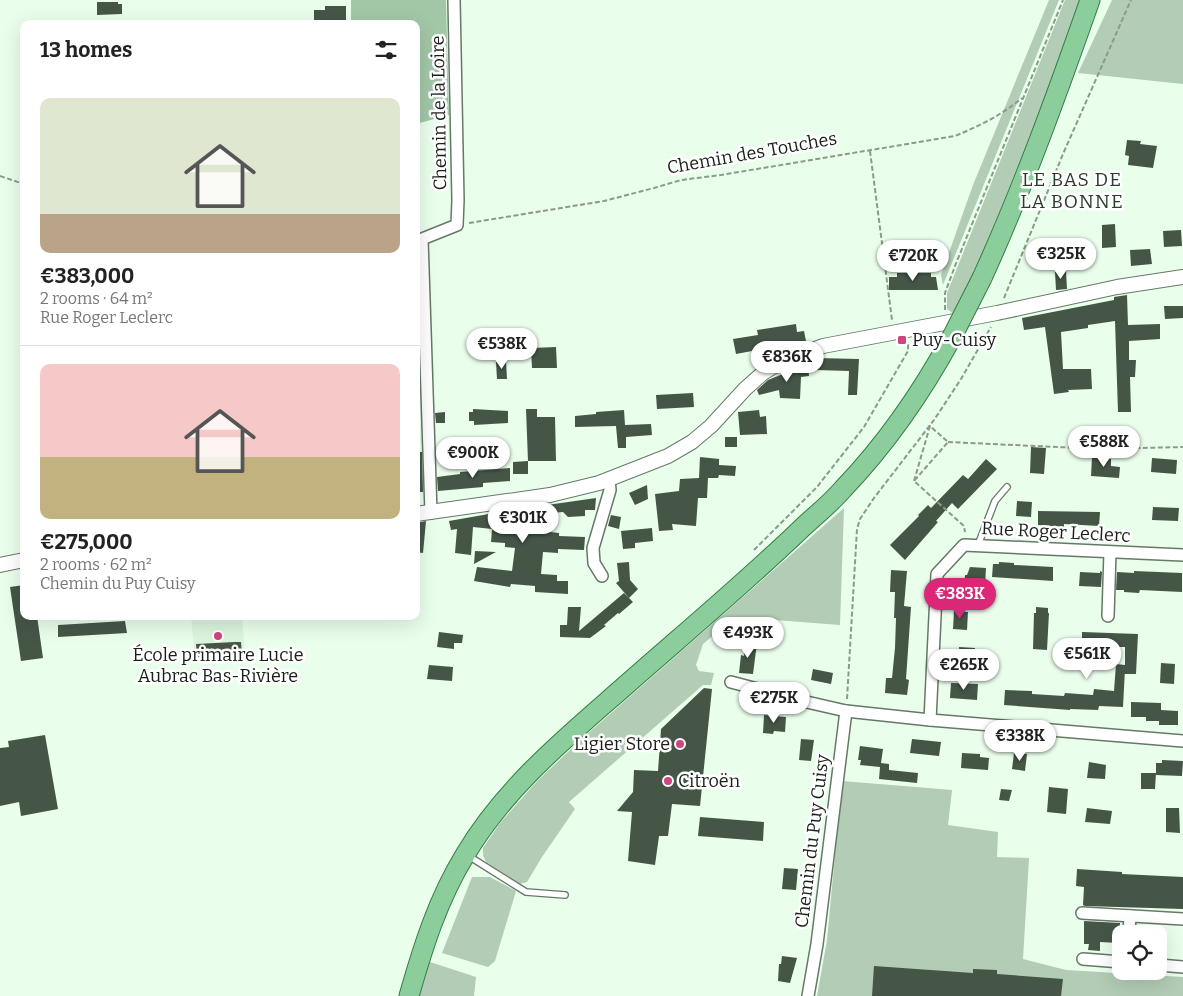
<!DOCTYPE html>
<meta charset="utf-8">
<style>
:root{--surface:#fff;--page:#f6f6f6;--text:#222;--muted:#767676;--line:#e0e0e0;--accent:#db2777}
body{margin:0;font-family:Bitter,serif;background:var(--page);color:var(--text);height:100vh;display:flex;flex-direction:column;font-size:19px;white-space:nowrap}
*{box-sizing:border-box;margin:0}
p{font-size:16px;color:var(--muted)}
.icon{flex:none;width:28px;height:28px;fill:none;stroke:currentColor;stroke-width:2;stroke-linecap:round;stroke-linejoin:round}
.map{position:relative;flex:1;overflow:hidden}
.drawer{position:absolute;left:20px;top:20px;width:400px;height:600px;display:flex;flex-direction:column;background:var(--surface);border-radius:10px;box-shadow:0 5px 20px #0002}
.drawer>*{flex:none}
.controls{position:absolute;left:1112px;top:925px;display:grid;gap:10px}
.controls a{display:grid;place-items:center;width:55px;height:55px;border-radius:10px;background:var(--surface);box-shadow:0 5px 20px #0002;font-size:25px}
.price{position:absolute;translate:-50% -42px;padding:0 11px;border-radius:18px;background:#fff;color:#222;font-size:16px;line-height:32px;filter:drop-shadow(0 1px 2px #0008)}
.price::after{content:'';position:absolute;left:50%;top:30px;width:15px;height:11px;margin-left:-8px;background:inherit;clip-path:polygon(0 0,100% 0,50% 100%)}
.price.selected{background:var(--accent);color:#fff}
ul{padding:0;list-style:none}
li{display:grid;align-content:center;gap:10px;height:265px;padding:0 20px}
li+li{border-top:1px solid var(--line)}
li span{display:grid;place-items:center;height:155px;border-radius:10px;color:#555}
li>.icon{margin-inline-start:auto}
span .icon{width:90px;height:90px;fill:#fffc;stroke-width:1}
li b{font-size:21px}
h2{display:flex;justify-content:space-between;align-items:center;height:60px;padding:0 20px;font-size:21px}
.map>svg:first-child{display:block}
</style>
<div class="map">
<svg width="1183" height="996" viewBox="0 0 1183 996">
<rect width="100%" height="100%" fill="#eafeec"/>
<polygon fill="#daf4dd" points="191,616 242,616 245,656 195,661"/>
<g fill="#b2ccb5">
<polygon points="1049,0 1059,0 943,285 941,275 973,185"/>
<path d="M1065,0H1084C1043,105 1004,212 954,314L947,309V293Z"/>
<polygon points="1112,0 1183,0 1183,84 1078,73"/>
<polygon points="844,508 840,625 748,618 733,619 703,644 696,665 699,671 714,673 711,685 703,685 569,802 575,809 542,857 527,882 520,884 486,862 483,855 483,848 500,823 538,780 585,736"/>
<polygon points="842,781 952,790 948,825 998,832 997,857 1029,858 1023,959 1066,970 1183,977 1183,996 817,996 827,940"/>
<polygon points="472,877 490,877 516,891 495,961 488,967 442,953"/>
<polygon points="424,960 476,977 474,996 416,996"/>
</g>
<polygon fill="#a2c7a7" points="351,0 446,0 449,115 416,124 416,24 351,24"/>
<g fill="#455647">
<polygon points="97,2 118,2 118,4 122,4 122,14 97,15"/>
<polygon points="325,6 346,6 346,24 314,24 314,10 325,10"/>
<polygon points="1127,140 1141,141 1140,144 1157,146 1153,168 1128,165 1129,156 1125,155"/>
<polygon points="1115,224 1116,247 1102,248 1102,225"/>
<polygon points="1181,230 1182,246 1164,247 1163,231"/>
<polygon points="1060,243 1060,246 1065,246 1065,256 1039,257 1038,244"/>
<polygon points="1150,249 1152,264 1131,266 1130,250"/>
<polygon points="1066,271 1067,289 1056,290 1055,272"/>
<polygon points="897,273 931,273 931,277 936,277 938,290 889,290 889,277 897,277"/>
<polygon points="1127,295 1128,325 1160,324 1160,339 1129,341 1129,360 1136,360 1135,377 1130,377 1131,412 1118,412 1115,321 1088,325 1088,328 1061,332 1063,369 1091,369 1092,389 1068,390 1069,392 1054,394 1045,327 1024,330 1022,318 1114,300 1114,297"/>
<polygon points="1164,306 1183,306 1183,318 1165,319"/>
<polygon points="796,324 797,332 804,331 806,341 736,354 733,339 758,335 757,330"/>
<polygon points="556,347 557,368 532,368 531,348"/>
<polygon points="817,358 859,359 857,395 848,395 849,371 816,370"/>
<polygon points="506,361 507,379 497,379 496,362"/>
<polygon points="808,363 809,376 801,377 800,399 780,398 779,390 759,395 757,390 768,380 783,374 783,371 801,364"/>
<polygon points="693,393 694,407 657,409 656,395"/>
<polygon points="473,409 508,411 508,423 474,425 474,421 469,421 469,412 473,412"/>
<polygon points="526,409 537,409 537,417 555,417 556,461 528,461 528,474 513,474 513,462 528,461"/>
<polygon points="624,410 625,425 651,424 652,435 626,437 626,448 618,448 616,426 575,427 575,416 596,414 596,412"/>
<polygon points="759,410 760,417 766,416 767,434 740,435 738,412"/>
<polygon points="445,412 445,423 436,423 435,413"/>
<polygon points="1105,433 1130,433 1131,447 1105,447"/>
<rect x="725" y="437" width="12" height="10"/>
<polygon points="1031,447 1046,448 1044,474 1030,473"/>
<polygon points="416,452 422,452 423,492 416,492"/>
<polygon points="700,457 719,459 719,465 736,466 735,476 719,475 718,478 708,478 707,498 698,498 696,526 672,524 673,530 659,531 655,494 679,491 680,479 699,478"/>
<polygon points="1092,457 1111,459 1111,466 1120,467 1119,478 1091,476"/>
<polygon points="1152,458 1177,460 1176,474 1151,472"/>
<polygon points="986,459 997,469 958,509 952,503 936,521 938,522 905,560 890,545 919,516 918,515 928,505 931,508 963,475 968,479"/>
<polygon points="510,468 510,481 483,483 483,487 438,491 437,477 460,474 460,472"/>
<polygon points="647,485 648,499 635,505 629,493"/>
<polygon points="596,498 595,510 585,510 585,516 568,517 563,512 540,514 541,531 559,533 559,536 585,537 584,550 558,549 558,553 543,552 541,574 557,575 557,581 568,581 568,594 535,592 535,586 511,584 510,587 474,581 477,567 512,571 515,548 505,547 505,543 491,542 492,529 473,527 471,555 455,553 457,529 451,530 449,521 500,512 520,511 519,509"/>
<polygon points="1017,501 1032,502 1031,517 1016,516"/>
<polygon points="1153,507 1179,508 1178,521 1152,520"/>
<polygon points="1038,511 1100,512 1099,526 1064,524 1064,527 1038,525"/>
<polygon points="611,515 621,517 619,529 608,526"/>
<polygon points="426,521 423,553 416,552 416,523"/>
<polygon points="652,528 653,541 635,543 635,548 623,549 621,531"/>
<polygon points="475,551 496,552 474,564"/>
<polygon points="629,562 630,580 638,589 629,598 633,602 619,614 618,613 604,625 606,626 590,638 560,637 560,625 567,625 568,607 581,607 579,631 624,593 629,598 616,583 619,581 617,563"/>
<polygon points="999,562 1014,563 1014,565 1053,567 1053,581 992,577 993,564 999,564"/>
<polygon points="970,567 986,568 984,603 964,601 965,575 967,575"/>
<polygon points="891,570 907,571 904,606 911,607 906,679 909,680 907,695 885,693 886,678 892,678 895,648 896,618 894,618 895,592 890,592"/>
<polygon points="1100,571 1102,572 1101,587 1079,586 1080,572 1100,573"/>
<polygon points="1134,571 1182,573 1182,592 1140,590 1139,593 1124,592 1124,590 1116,590 1117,572 1134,573"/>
<polygon points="24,585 24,616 37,616 43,658 21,661 10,587"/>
<polygon points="1036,607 1048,608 1048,613 1049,613 1047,650 1033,649 1034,613 1036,613"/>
<polygon points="954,611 968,612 967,630 953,629"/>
<polygon points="125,621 127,633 58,637 58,625"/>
<polygon points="439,632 463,635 462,643 454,643 454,649 437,647"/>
<polygon points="1082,632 1138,634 1136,674 1124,674 1125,669 1123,707 1099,706 1098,710 1070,709 1070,710 1004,705 1005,690 1032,691 1032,694 1064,696 1065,693 1093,695 1094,689 1114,691 1116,664 1125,665 1125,647 1115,647 1115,645 1082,645"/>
<polygon points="235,642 241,642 242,655 197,657 196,644"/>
<polygon points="746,642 757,643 753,674 739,673 741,655 744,656"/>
<polygon points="959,647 975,648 974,666 961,665"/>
<polygon points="1161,663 1175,664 1174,684 1160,683"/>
<polygon points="429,665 453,667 452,681 427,679"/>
<polygon points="813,669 833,673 831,684 811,680"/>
<polygon points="951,683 978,684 977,700 950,698"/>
<polygon points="704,688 712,689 700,806 672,804 668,836 659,836 655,865 628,861 632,812 617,811 633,792 634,770 658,771 661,729"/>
<polygon points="1131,702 1161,703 1161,710 1178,711 1178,725 1159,725 1159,721 1146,721 1146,717 1131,717"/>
<polygon points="764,715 786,717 785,732 774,731 773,734 763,733"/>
<polygon points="45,735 58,809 21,816 19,802 0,806 0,748 9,747 8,741"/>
<polygon points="801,739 814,740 811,761 799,760"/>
<polygon points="912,739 941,742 939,756 910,753"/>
<polygon points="860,746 883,749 881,763 889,764 889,770 918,773 917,783 879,779 880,767 860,765 861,760 858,760"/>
<polygon points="962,753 980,754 980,757 989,758 988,770 961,768"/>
<polygon points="1014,753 1027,754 1025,771 1012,769"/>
<polygon points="1162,760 1183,761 1182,776 1156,775 1156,763 1162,763"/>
<polygon points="1089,762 1106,765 1105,779 1087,778"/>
<polygon points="1141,773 1156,773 1155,789 1141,789"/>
<polygon points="1049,787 1068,789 1066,814 1047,812"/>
<polygon points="1001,789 1012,790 1009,801 999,800"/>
<polygon points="1087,808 1112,811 1110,824 1085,822"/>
<polygon points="1166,808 1179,808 1180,833 1166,832"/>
<polygon points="700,817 764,822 763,841 698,836"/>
<polygon points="784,868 798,869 796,890 782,889"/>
<polygon points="1077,869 1122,872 1122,874 1183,877 1183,909 1085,906 1083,905 1084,887 1076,886"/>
<polygon points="1084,921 1120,923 1119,943 1100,942 1100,951 1088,950 1089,944 1084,944"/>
<polygon points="782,956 797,958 790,983 778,981 779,964 781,964"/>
<polygon points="874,966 973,973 973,969 997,970 997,974 1063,979 1061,996 872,996"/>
</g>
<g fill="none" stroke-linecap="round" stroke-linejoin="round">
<defs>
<g id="service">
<polyline points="978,545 995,501 1007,487"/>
<polyline points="467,855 526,892 565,895"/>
</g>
<g id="minor">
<polyline points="431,513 422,239 457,225 458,200 454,0"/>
<polyline points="602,576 594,563 593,548 610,490 609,479"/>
<polyline points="1108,616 1110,552"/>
<polyline points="731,682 798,700 846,711 930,720 1183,741"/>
<polyline points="930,720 937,574 964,545 1183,555"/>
<polyline points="1082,913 1183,919"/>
<polyline points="1129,934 1130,916"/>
<polyline points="1083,959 1121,962"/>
<polyline points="1159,965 1183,967"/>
<polyline points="808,996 817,944 846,711"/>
</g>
<g id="tertiary">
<polyline points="416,514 550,495 599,483 668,456 692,442 711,426 745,389 763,373 779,363 823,346 997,313 1117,287 1183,277"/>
<polyline points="0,565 24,560"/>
</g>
<g id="primary">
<path d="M982,278C1023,188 1057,94 1090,0"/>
<path d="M409,996C423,947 438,899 465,855C505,787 568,736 626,685C685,633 746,582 802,528C816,515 831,503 843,489C887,443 922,392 952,337"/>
</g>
</defs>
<use href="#service" stroke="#667868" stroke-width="8"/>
<use href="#minor" stroke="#667868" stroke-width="14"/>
<use href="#tertiary" stroke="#667868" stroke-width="16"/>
<use href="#primary" stroke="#327c42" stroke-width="21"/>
<g stroke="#8c9a8d" stroke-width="2" stroke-dasharray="5 2.5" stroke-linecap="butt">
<polyline points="870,151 892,320"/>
<polyline points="0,176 24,184"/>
<path d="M469,223L604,201L654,188L681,180L721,175L955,136C979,126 1002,115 1022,98"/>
<polyline points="1004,298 1063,154 1131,0"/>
<polyline points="945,310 945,293 955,266 1063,0"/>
<polyline points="948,442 1101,449 1183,447"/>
<polyline points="914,481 930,426 948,442 914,481 964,526 965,532"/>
<polyline points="754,550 817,487 864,427 908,351 908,342"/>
<polyline points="847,699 857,529 860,519 874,498 934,420 961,379 991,327"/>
</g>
<use href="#service" stroke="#fff" stroke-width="5.5"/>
<use href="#minor" stroke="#fff" stroke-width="11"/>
<use href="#tertiary" stroke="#fff" stroke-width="14"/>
<use href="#primary" stroke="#8cce9b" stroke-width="19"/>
<defs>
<polyline id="primary-bridge" points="952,337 982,278"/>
</defs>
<use href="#primary-bridge" stroke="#327c42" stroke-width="21" stroke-linecap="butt"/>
<use href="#primary-bridge" stroke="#8cce9b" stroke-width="19"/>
</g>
<g fill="#ce457f" stroke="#fff" stroke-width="2">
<rect x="897" y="335" width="10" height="10" rx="2.5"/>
<circle cx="218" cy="636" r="5"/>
<circle cx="680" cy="744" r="5"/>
<circle cx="668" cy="781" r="5"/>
</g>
<g text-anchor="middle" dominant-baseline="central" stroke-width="5" stroke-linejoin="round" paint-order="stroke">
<g font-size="18" fill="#19201a" stroke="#fff">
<text transform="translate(439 113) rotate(-91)">Chemin de la Loire</text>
<text transform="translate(752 153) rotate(-10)">Chemin des Touches</text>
<text transform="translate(1056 532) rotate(3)">Rue Roger Leclerc</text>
<text transform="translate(812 841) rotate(-83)">Chemin du Puy Cuisy</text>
</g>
<g font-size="18" fill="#19201a" stroke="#fff" text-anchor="start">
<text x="912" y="340">Puy-Cuisy</text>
<text x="218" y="655" text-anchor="middle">École primaire Lucie<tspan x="218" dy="21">Aubrac Bas-Rivière</tspan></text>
<text x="670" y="744" text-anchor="end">Ligier Store</text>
<text x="678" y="781">Citroën</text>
</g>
<g font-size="19" letter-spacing="1" fill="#2c3c2e" stroke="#fff">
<text x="1072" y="179">LE BAS DE<tspan x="1072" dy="22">LA BONNE</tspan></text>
</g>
</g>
</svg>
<div class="controls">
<a><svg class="icon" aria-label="locate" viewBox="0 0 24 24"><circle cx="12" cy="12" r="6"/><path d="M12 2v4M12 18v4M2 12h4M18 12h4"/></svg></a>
</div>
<b class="price" style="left:1061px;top:280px">€325K</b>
<b class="price" style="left:913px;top:282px">€720K</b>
<b class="price" style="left:502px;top:370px">€538K</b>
<b class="price" style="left:787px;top:383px">€836K</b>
<b class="price" style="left:1104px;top:468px">€588K</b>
<b class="price" style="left:473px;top:479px">€900K</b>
<b class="price" style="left:523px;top:544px">€301K</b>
<b class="price selected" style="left:960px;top:620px">€383K</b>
<b class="price" style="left:748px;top:659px">€493K</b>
<b class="price" style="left:1087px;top:680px">€561K</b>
<b class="price" style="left:964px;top:691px">€265K</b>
<b class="price" style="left:774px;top:724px">€275K</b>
<b class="price" style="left:1020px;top:762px">€338K</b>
<section class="drawer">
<h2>13 homes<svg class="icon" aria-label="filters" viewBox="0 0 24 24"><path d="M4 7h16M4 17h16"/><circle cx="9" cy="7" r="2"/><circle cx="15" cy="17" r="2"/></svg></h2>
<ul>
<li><span style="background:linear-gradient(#dfe7d0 75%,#b9a48a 0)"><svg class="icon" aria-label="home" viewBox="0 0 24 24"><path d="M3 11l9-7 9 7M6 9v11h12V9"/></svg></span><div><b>€383,000</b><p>2 rooms · 64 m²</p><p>Rue Roger Leclerc</p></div></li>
<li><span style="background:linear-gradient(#f6c9c9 60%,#c2b280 0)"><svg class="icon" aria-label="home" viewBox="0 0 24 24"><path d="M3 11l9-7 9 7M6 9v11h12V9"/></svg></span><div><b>€275,000</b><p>2 rooms · 62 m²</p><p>Chemin du Puy Cuisy</p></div></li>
</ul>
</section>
</div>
